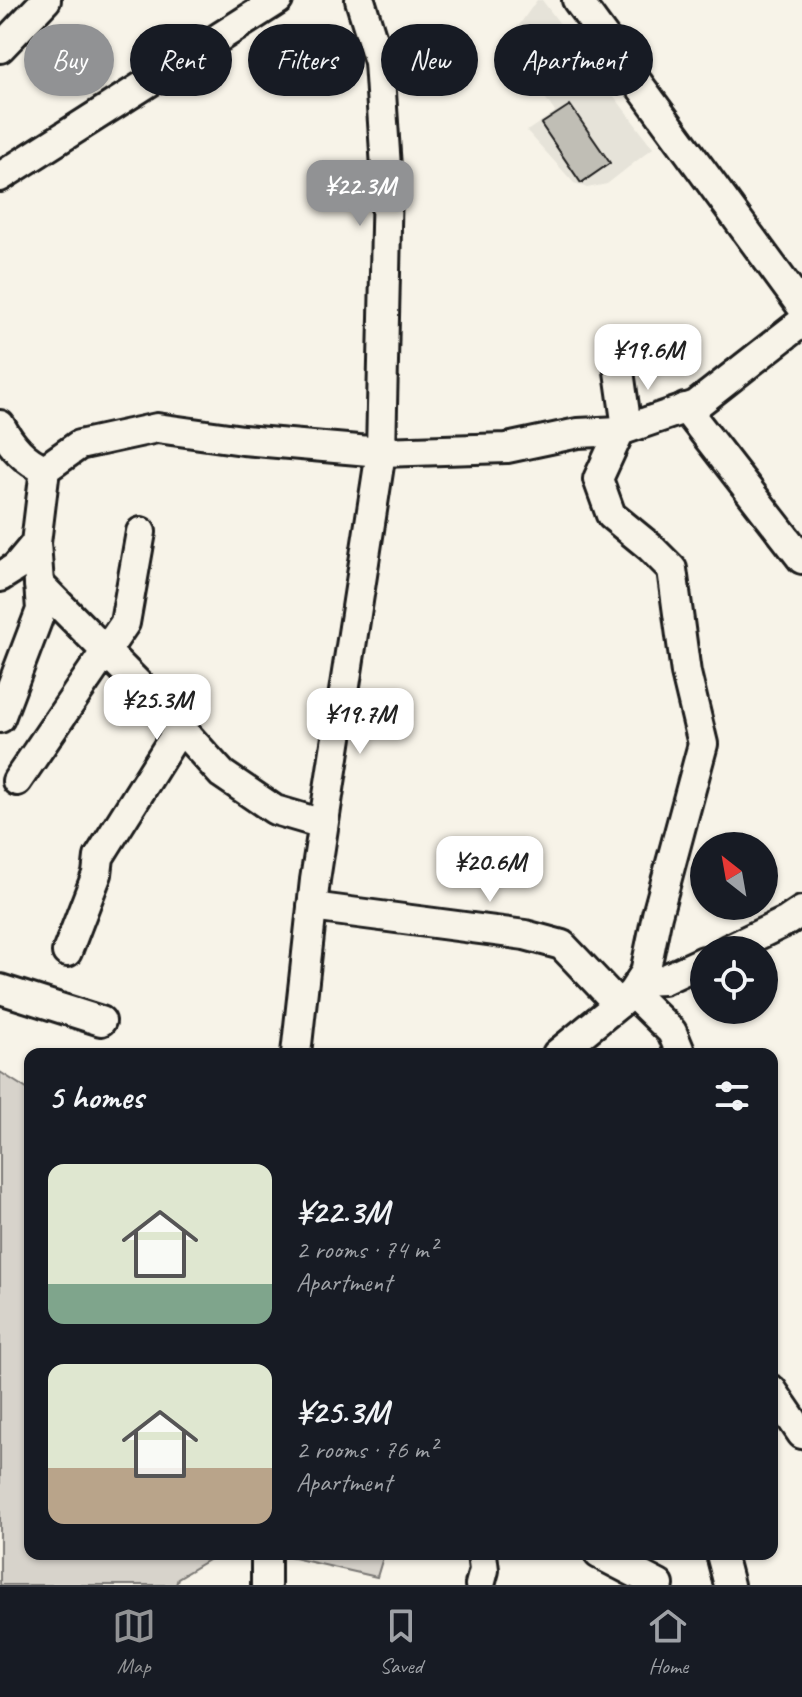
<!DOCTYPE html>
<meta charset="utf-8">
<style>
:root{--surface:#171b24;--page:#20242c;--text:#f1f3f6;--muted:#9ea1a6;--line:#363941;--accent:#919294}
body{margin:0;font-family:Caveat,sans-serif;background:var(--page);color:var(--text);height:100vh;display:flex;flex-direction:column;font-size:30px;white-space:nowrap}
*{box-sizing:border-box;margin:0}
p{font-size:26px;color:var(--muted)}
.icon{flex:none;width:44px;height:44px;fill:none;stroke:currentColor;stroke-width:2;stroke-linecap:round;stroke-linejoin:round}
.map{position:relative;flex:1;overflow:hidden}
.drawer{position:absolute;left:24px;top:1048px;width:754px;height:512px;display:flex;flex-direction:column;background:var(--surface);border-radius:16px;box-shadow:0 2px 6px #0004}
.drawer>*{flex:none}
.top-card{position:absolute;left:24px;top:24px;width:754px;height:72px;display:flex;gap:16px}
.needle{width:52px;rotate:329deg}
.buttons{position:absolute;left:690px;top:832px;display:grid;gap:16px}
.buttons a{display:grid;place-items:center;width:88px;height:88px;border-radius:50%;background:var(--surface);box-shadow:0 2px 6px #0004;font-size:40px}
.price{position:absolute;translate:-50% -68px;padding:0 18px;border-radius:16px;background:#fff;color:#222;font-size:26px;line-height:52px;filter:drop-shadow(0 2px 4px #0008)}
.price::after{content:'';position:absolute;left:50%;top:48px;width:24px;height:18px;margin-left:-12px;background:inherit;clip-path:polygon(0 0,100% 0,50% 100%)}
.price.selected{background:var(--accent);color:#fff}
ul{padding:0;list-style:none}
li{display:flex;align-items:center;gap:24px;height:200px;padding:0 24px}
li span{display:grid;place-items:center;flex:none;width:224px;height:160px;border-radius:16px;color:#555}
li>.icon{margin-inline-start:auto}
span .icon{width:96px;height:96px;fill:#fffc;stroke-width:1}
li b{font-size:34px}
h2{display:flex;justify-content:space-between;align-items:center;height:96px;padding:0 24px;font-size:34px}
.chip{padding:0 28px;border-radius:36px;background:var(--surface);box-shadow:0 2px 6px #0004;font-size:28px;line-height:72px}
.chip.selected{background:var(--accent);color:#fff}
.tab-bar{display:flex;justify-content:space-around;align-items:center;height:112px;border-top:2px solid var(--line);background:var(--surface);font-size:22px;color:var(--muted)}
.tab-bar a{display:grid;justify-items:center;gap:4px}
.tab-bar .selected{color:var(--accent)}
.map>svg:first-child{display:block}
</style>
<div class="map">
<svg width="802" height="1585" viewBox="0 0 802 1585">
<rect width="100%" height="100%" fill="#f7f3e8"/>
<filter id="ink" filterUnits="userSpaceOnUse"><feTurbulence type="fractalNoise" baseFrequency=".0125" numOctaves="2"/><feDisplacementMap in="SourceGraphic" scale="16" xChannelSelector="R" yChannelSelector="G"/><feConvolveMatrix kernelMatrix="1 2 1 2 8 2 1 2 1" color-interpolation-filters="sRGB"/></filter>
<g filter="url(#ink)">
<polygon fill="#e6e3d9" points="537,0 542,0 653,148 607,184 587,188 574,183 527,131 555,112 507,42"/>
<g fill="#d7d3cb" stroke="#7a7874" stroke-width="2">
<polygon points="0,1072 30,1091 30,1554 218,1554 178,1578 176,1585 0,1585"/>
<polygon points="276,1554 384,1554 377,1577"/>
</g>
<polygon fill="#c0beb5" stroke="#1c1c1c" stroke-width="2" points="570,105 610,163 581,183 541,124"/>
<g fill="none" stroke-linecap="round" stroke-linejoin="round">
<defs>
<g id="minor">
<polyline points="577,0 802,307"/>
<polyline points="0,48 46,0"/>
<polyline points="0,177 278,0"/>
<polyline points="618,364 627,428"/>
<polyline points="685,408 802,559"/>
<path d="M0,425C11,445 24,461 45,469"/>
<polyline points="0,577 16,567 36,543"/>
<polyline points="39,584 163,709 222,774 275,810 323,824"/>
<polyline points="0,718 41,610 36,543 45,469 79,445 157,428 243,440 381,452 507,448 578,433 620,431 696,405 802,322"/>
<polyline points="17,781 125,623 141,532"/>
<polyline points="312,907 525,935 562,945 618,1004"/>
<polyline points="727,950 787,921 802,911"/>
<polyline points="67,952 97,874 99,857 180,728"/>
<polyline points="640,981 663,980 704,961"/>
<polyline points="0,989 101,1021"/>
<polyline points="632,993 672,1032 681,1054"/>
<polyline points="296,1054 315,880 381,452 387,183 379,62 360,0"/>
<polyline points="557,1054 632,993 645,973 657,915 703,744 686,673 672,569 650,547 611,515 598,479 620,431"/>
<polyline points="772,1390 802,1434"/>
<polyline points="599,1554 659,1585"/>
<polyline points="721,1554 729,1585"/>
<polyline points="266,1585 266,1554"/>
<polyline points="480,1585 484,1570 482,1554"/>
</g>
</defs>
<use href="#minor" stroke="#1c1c1c" stroke-width="34"/>
<use href="#minor" stroke="#f7f3e8" stroke-width="28"/>
</g>
</g>
</svg>
<div class="buttons">
<a><svg class="needle" viewBox="-14 -14 28 28"><path d="M0-13l5 13h-10z" fill="#e53935"/><path d="M0 13l5-13h-10z" fill="#9ea1a6"/></svg></a>
<a><svg class="icon" aria-label="locate" viewBox="0 0 24 24"><circle cx="12" cy="12" r="6"/><path d="M12 2v4M12 18v4M2 12h4M18 12h4"/></svg></a>
</div>
<b class="price selected" style="left:360px;top:228px">¥22.3M</b>
<b class="price" style="left:648px;top:392px">¥19.6M</b>
<b class="price" style="left:157px;top:742px">¥25.3M</b>
<b class="price" style="left:360px;top:756px">¥19.7M</b>
<b class="price" style="left:490px;top:904px">¥20.6M</b>
<div class="top-card">
<a class="chip selected">Buy</a>
<a class="chip">Rent</a>
<a class="chip">Filters</a>
<a class="chip">New</a>
<a class="chip">Apartment</a>
</div>
<section class="drawer">
<h2>5 homes<svg class="icon" aria-label="filters" viewBox="0 0 24 24"><path d="M4 7h16M4 17h16"/><circle cx="9" cy="7" r="2"/><circle cx="15" cy="17" r="2"/></svg></h2>
<ul>
<li><span style="background:linear-gradient(#dfe7d0 75%,#7fa58c 0)"><svg class="icon" aria-label="home" viewBox="0 0 24 24"><path d="M3 11l9-7 9 7M6 9v11h12V9"/></svg></span><div><b>¥22.3M</b><p>2 rooms · 74 m²</p><p>Apartment</p></div></li>
<li><span style="background:linear-gradient(#dfe7d0 65%,#b9a48a 0)"><svg class="icon" aria-label="home" viewBox="0 0 24 24"><path d="M3 11l9-7 9 7M6 9v11h12V9"/></svg></span><div><b>¥25.3M</b><p>2 rooms · 76 m²</p><p>Apartment</p></div></li>
</ul>
</section>
</div>
<nav class="tab-bar">
<a class="selected"><svg class="icon" aria-label="map" viewBox="0 0 24 24"><path d="M3 6l6-2 6 2 6-2v14l-6 2-6-2-6 2zM9 4v14M15 6v14"/></svg>Map</a>
<a><svg class="icon" aria-label="saved" viewBox="0 0 24 24"><path d="M7 4h10v16l-5-4-5 4z"/></svg>Saved</a>
<a><svg class="icon" aria-label="home" viewBox="0 0 24 24"><path d="M3 11l9-7 9 7M6 9v11h12V9"/></svg>Home</a>
</nav>
